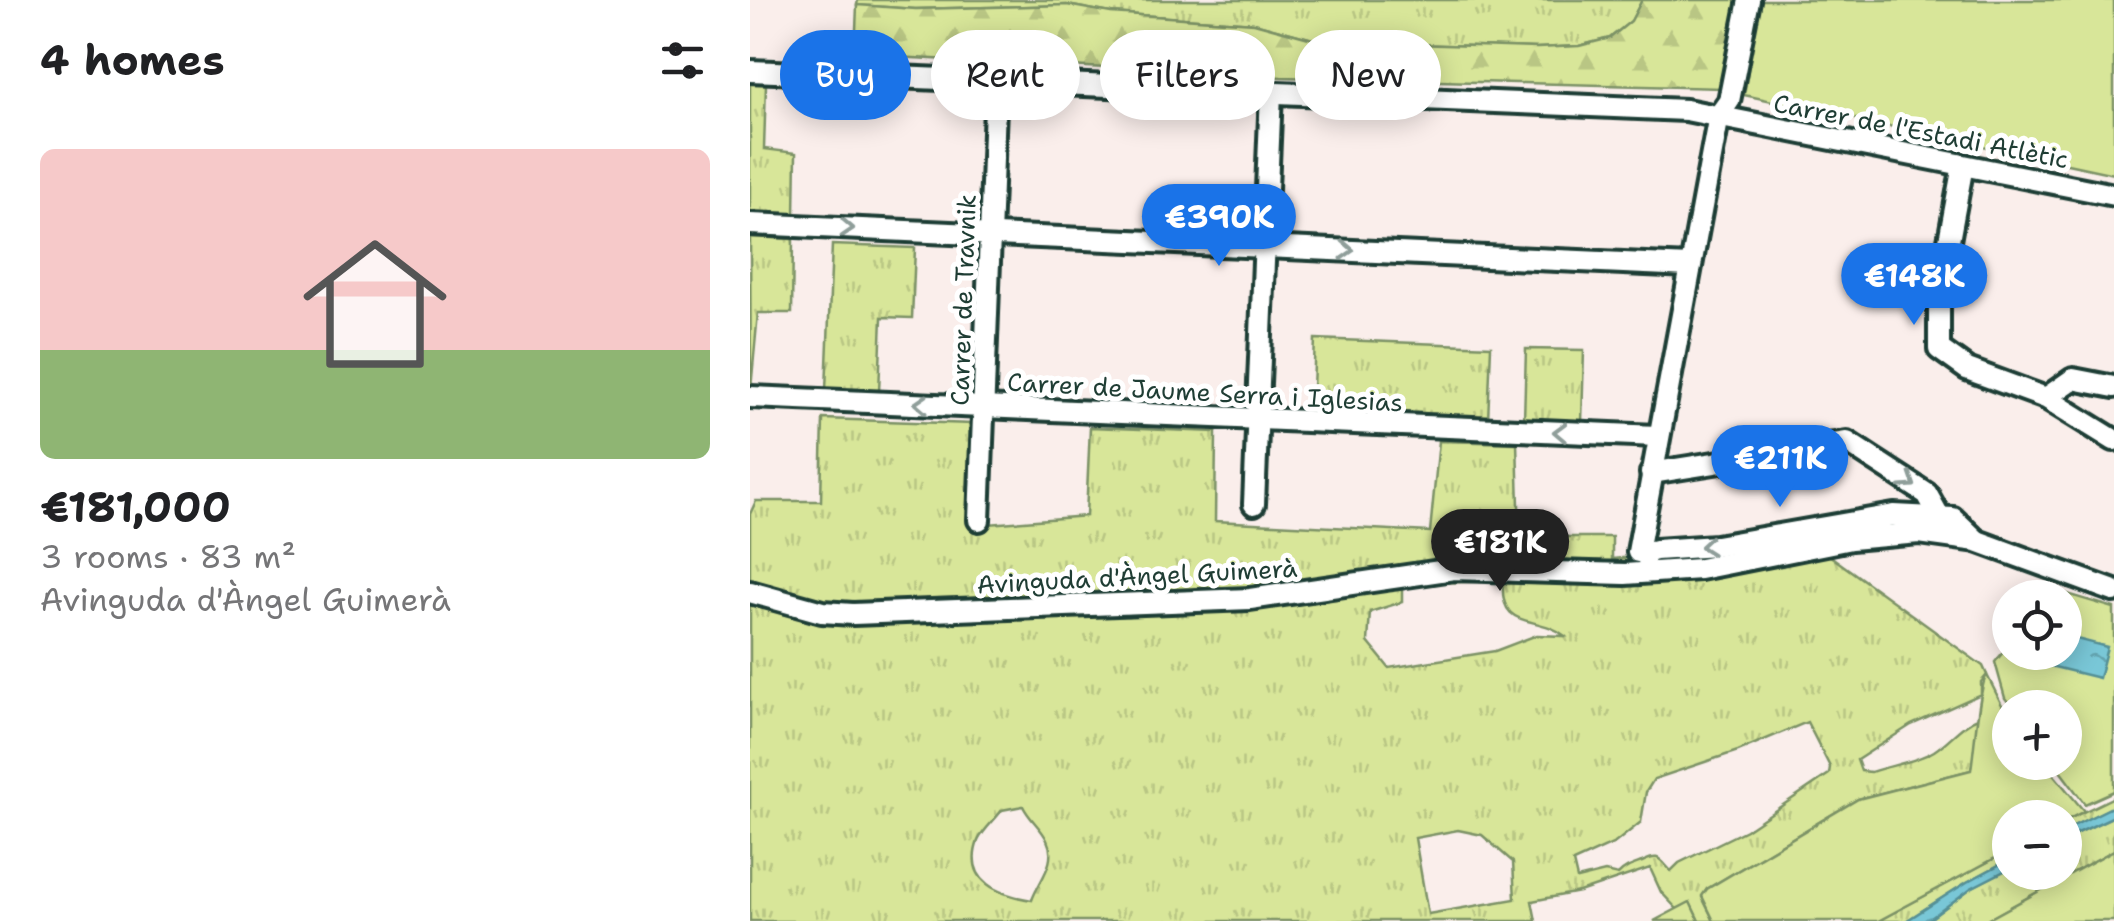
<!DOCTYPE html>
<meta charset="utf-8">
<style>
:root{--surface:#fff;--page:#f2f2f2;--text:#202124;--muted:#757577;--accent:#1a73e8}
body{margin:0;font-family:"Shantell Sans",sans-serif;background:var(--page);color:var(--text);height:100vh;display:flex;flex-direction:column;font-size:38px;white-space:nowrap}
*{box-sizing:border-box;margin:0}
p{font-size:32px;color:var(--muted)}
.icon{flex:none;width:55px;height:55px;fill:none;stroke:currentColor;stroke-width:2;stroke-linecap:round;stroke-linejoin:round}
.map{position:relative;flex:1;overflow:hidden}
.panel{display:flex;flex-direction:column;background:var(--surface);width:750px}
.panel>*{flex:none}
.guide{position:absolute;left:30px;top:30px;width:950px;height:90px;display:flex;gap:20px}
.buttons{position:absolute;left:1242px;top:580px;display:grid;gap:20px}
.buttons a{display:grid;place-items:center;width:90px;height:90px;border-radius:50%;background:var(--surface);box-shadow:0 5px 25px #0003;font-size:50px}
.price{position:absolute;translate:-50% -85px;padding:0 22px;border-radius:35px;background:var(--accent);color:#fff;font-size:32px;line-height:65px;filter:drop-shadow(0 2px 5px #0008)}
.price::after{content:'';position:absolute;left:50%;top:60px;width:30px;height:22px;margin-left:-15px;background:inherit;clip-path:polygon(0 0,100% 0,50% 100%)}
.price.on{background:#222;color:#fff}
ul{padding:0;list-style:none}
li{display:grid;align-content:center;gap:20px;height:530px;padding:0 40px}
li span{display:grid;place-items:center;height:310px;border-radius:15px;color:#555}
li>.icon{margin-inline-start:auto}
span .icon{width:180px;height:180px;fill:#fffc;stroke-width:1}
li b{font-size:42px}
h2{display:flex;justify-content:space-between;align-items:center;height:120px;padding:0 40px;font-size:42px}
.pill{padding:0 35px;border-radius:45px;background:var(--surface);box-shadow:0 5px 25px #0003;font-size:35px;line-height:90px}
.pill.on{background:var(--accent);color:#fff}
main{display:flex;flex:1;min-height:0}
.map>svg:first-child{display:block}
</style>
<main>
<section class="panel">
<h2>4 homes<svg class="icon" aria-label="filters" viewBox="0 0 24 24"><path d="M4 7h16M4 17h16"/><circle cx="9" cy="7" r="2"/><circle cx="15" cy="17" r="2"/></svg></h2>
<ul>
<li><span style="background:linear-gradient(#f6c9c9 65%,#8fb573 0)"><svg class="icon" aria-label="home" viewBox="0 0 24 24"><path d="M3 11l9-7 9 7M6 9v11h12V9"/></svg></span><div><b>€181,000</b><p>3 rooms · 83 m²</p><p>Avinguda d'Àngel Guimerà</p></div></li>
</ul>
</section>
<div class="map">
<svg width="1364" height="921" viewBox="0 0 1364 921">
<defs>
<pattern id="grass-tufts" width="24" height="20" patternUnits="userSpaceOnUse" patternTransform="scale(2.5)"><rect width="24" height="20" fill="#d8e699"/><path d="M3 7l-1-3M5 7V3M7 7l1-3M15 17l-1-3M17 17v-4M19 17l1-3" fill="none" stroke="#b9c684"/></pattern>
<pattern id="forest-firs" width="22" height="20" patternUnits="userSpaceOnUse" patternTransform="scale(2.5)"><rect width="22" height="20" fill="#d8e699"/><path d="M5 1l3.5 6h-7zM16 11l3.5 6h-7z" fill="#b9c684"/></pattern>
<pattern id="water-ripples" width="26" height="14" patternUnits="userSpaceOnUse" patternTransform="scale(2.5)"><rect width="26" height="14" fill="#79c7d7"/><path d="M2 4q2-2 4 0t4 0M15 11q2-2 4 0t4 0" fill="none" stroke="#63a3af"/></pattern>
</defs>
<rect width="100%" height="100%" fill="#faeeeb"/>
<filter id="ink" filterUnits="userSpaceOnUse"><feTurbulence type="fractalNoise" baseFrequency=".01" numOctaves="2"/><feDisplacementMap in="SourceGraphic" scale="20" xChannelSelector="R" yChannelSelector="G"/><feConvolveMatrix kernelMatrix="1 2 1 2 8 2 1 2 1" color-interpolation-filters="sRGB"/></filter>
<g filter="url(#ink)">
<g fill="url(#grass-tufts)" stroke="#7c9266" stroke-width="2.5" fill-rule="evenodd">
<polygon points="108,0 892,0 881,21 860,38 829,46 787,48 570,41 504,23 361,13 317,5 165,9 107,5"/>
<polygon points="0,84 16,84 14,149 46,153 45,216 0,214"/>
<polygon points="0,237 43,239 42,313 8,313 1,389"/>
<polygon points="82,245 165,248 162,318 132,317 129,392 76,390"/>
<polygon points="565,339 741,346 738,421 562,414"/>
<polygon points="776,349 834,350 832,423 774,421"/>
<path d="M73,419L223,424L219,522L238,524L336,516L340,427L466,432L465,521L680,532L689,441L767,443L770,537H862V559L1058,540L1233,666L1237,675L1231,682V694L1161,725L1107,760L1111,771L1121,772C1141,765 1166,762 1184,751C1201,740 1211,724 1230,717L1221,770L1108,799L957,889L952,897L964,921H949L940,903L927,909L911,892L900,868L829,892L782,901L786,921H0V514L6,501H71ZM753,581C749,633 787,613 815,636L787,635L745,651L639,668L618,642L620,612L652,602V588L681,583ZM1057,722L1080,767L1079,774L996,830L929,863L921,871C908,857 909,854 892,862C881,866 876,867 868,875L855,872L827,879L823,862L865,843L891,822L896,792L904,779L988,751ZM273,806C279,819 291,827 297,840C308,862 289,880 282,900C250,895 213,882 228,841C233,830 245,820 252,810ZM708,830L732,835L763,862L765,899L678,914L665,838Z"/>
<polygon points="1364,797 1364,806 1315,830 1315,821"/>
<polygon points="1364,816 1364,850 1235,921 1177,921 1221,888 1260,868 1260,872 1315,872 1315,839"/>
<polygon points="1260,850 1260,859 1217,882 1156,921 1128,921"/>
</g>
<polygon fill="url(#forest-firs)" stroke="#7c9266" stroke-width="2.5" points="892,0 990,0 972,88 531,77 105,55 107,5 166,9 317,5 361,13 504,23 570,41 787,48 829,46 860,38 881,21"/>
<g fill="#d8e699" stroke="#7c9266" stroke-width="2.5">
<polygon points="1009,0 1364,0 1364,174 994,95"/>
<polygon points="1304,590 1364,608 1364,791 1335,804 1304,763 1315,762 1315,708 1262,707 1255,698 1245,662 1260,644 1260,652 1315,652 1315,598 1298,597"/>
<path d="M1237,675L1260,721V762L1294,763L1334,811L1315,821V818H1260V850L1128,921H964L952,896L957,889L1108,799L1221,770C1224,752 1229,684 1237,675Z"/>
<polygon points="1364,850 1364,921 1235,921"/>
<polygon points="940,902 949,921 904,921"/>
</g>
<g fill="url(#water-ripples)" stroke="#559096" stroke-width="2.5">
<polygon points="1315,636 1357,647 1349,678 1300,666 1303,653 1315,652"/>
<polygon points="1364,806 1364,816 1315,839 1315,830"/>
<polygon points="1260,859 1260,868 1221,888 1177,921 1156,921 1217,882"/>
</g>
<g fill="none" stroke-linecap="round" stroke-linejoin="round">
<defs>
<g id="minor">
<polyline points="0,71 936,110 1364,195"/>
<polyline points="1213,165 1189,295 1189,349 1217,369 1296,398 1364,440"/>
<polyline points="0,224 940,266"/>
<polyline points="0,397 907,436"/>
<polyline points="1296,398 1323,379 1364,387"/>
<polyline points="901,473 1097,442 1177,494 1193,523"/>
<polyline points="504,504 521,92"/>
<polyline points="229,520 246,81"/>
<polyline points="888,552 969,115 979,101 999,0"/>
<polyline points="896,556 898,552 906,550 966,546 1144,515 1203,518 1227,541"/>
<polyline points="0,592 72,612 103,614 500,599 704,569 875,574 950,569 1101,539 1169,533 1227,541 1364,591"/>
</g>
</defs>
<use href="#minor" stroke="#1f3d34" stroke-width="28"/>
<use href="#minor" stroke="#fff" stroke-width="20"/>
</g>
<defs><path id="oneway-chevron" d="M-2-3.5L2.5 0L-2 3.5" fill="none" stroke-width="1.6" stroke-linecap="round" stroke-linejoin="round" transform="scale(2.5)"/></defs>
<g stroke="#8f9e9a">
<use href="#oneway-chevron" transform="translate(97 228) rotate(3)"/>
<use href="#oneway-chevron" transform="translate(597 250) rotate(3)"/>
<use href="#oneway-chevron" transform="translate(171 404) rotate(-177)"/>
<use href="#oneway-chevron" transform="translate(810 432) rotate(-178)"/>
<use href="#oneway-chevron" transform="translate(1159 482) rotate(33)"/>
<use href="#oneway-chevron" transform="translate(957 546) rotate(175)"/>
</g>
</g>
<g text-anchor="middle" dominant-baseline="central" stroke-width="10" stroke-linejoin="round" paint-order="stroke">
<g font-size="25" fill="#1f3d34" stroke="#fff">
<text transform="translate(1171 131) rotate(11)">Carrer de l'Estadi Atlètic</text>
<text transform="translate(213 300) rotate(-88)">Carrer de Travnik</text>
<text transform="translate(455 392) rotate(3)">Carrer de Jaume Serra i Iglesias</text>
<text transform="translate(387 576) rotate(-3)">Avinguda d'Àngel Guimerà</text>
</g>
</g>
</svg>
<div class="buttons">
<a><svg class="icon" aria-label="locate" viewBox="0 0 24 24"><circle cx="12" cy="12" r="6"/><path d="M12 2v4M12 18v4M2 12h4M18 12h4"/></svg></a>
<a>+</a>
<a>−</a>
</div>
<b class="price" style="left:469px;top:269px">€390K</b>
<b class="price" style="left:1164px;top:328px">€148K</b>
<b class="price" style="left:1030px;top:510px">€211K</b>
<b class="price on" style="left:750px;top:594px">€181K</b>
<div class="guide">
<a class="pill on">Buy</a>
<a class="pill">Rent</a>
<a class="pill">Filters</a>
<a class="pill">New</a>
</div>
</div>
</main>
